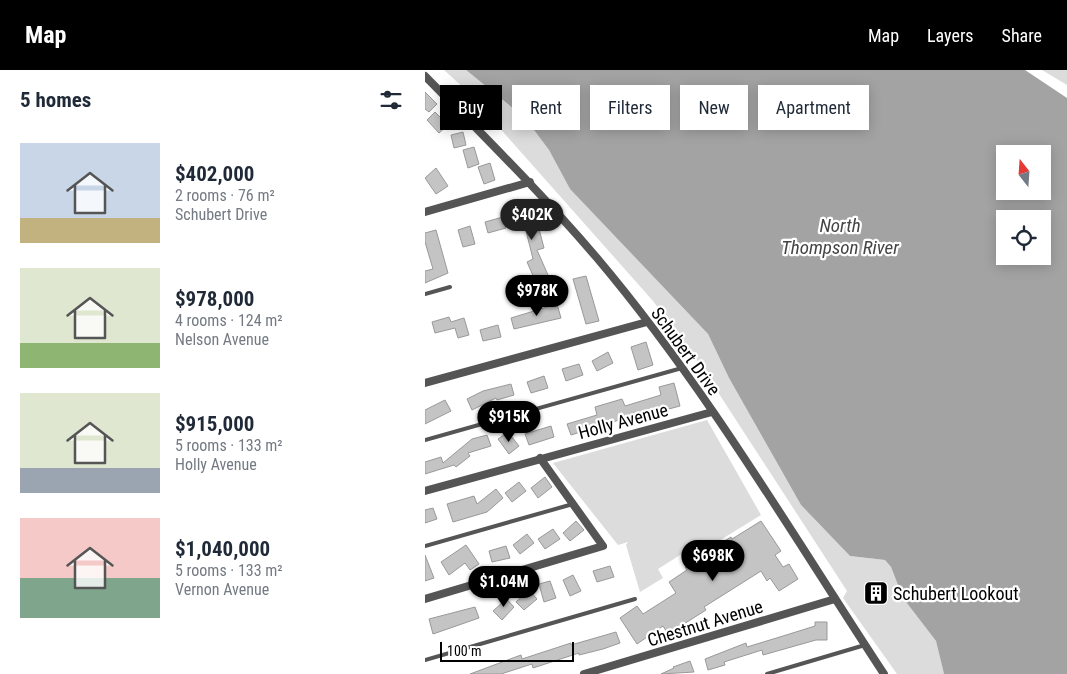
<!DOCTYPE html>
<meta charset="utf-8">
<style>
:root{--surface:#fff;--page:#f6f6f7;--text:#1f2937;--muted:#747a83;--accent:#000}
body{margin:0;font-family:"Roboto Condensed",sans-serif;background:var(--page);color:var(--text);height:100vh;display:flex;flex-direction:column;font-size:19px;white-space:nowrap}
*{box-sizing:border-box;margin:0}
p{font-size:16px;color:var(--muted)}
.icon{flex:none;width:28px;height:28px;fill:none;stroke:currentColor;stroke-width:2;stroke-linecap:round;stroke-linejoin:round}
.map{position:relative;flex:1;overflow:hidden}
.details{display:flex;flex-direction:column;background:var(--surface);width:425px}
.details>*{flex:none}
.guide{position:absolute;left:15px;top:15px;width:475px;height:45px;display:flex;gap:10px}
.needle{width:32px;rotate:343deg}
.fabs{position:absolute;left:571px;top:75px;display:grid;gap:10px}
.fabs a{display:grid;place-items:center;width:55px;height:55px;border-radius:0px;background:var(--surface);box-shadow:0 2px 12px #0003;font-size:25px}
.scale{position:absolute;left:15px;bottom:12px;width:134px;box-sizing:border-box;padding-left:5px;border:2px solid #000;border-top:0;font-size:14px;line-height:18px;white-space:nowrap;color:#000;-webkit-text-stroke:4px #fff;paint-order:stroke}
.price{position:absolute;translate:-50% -42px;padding:0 11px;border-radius:18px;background:var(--accent);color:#fff;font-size:16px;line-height:32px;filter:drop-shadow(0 1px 2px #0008)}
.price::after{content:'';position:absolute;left:50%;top:30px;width:15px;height:11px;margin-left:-8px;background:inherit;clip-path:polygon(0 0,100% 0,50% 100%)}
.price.on{background:#222;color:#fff}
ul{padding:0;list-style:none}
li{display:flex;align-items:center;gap:15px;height:125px;padding:0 20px}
li span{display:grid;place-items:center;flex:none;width:140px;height:100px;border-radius:0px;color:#555}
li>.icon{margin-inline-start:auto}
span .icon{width:60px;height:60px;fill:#fffc;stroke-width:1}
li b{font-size:21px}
h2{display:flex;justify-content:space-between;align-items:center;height:60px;padding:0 20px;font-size:21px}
.pill{padding:0 18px;border-radius:0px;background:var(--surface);box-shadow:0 2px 12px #0003;font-size:18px;line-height:45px}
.pill.on{background:var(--accent);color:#fff}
header{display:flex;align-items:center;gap:30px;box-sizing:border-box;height:70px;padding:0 25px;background:var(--accent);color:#fff}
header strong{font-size:24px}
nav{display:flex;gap:28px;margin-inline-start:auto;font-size:18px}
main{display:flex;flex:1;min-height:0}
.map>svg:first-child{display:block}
</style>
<header>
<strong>Map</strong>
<nav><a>Map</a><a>Layers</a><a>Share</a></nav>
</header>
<main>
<section class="details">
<h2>5 homes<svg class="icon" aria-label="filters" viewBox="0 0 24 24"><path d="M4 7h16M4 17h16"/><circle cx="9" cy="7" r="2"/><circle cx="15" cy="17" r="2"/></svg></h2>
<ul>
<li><span style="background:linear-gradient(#c9d6e8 75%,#c2b280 0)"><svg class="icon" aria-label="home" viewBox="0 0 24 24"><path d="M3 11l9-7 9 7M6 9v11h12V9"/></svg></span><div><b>$402,000</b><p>2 rooms · 76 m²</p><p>Schubert Drive</p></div></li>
<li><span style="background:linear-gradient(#dfe7d0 75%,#8fb573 0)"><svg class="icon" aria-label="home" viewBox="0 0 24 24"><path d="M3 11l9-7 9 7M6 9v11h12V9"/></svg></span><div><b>$978,000</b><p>4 rooms · 124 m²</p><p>Nelson Avenue</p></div></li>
<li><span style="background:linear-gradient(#dfe7d0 75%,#9aa5b1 0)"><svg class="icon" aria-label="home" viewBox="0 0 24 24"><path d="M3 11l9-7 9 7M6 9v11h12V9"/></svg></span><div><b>$915,000</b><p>5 rooms · 133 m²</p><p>Holly Avenue</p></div></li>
<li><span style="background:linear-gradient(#f6c9c9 60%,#7fa58c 0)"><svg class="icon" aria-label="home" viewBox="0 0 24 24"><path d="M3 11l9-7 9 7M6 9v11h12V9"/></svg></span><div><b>$1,040,000</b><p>5 rooms · 133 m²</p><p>Vernon Avenue</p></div></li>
</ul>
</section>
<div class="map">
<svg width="642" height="604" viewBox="0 0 642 604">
<rect width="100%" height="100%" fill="#fff"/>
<g fill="#dcdcdc">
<polygon points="19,0 41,0 100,48 124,80 145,119 283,264 304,308 376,435 425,486 460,490 466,497 478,528 511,571 519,604 472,604 418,528 422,521 274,293 228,231 41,20"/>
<polygon points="617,0 642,0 642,15"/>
<polygon points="282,350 336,445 271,485 266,478 233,499 238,508 215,522 201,475 203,472 193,475 128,393"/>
</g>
<path fill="#a3a3a3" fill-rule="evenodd" d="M41,0H600L642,28V604H519L511,571L478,528L466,497L460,490L425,486L376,435L304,308L283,264L145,119L124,80L100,48ZM580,84H618V121H580ZM580,149H618V186H580Z"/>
<g fill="#c4c4c4" stroke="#999">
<polygon points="0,22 12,34 4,42 0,39"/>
<polygon points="10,42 23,55 14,63 2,50"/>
<polygon points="38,62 41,75 29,78 26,65"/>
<polygon points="49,77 54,94 43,98 38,80"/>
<polygon points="65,93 70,110 59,114 53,97"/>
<polygon points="11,98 23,116 11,124 0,108"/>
<polygon points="104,134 110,159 114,159 119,178 112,180 123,205 110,210 102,192 108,189 100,157 96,158 91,138"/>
<polygon points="78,147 81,158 63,163 60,152"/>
<polygon points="45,156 50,174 38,177 33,160"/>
<polygon points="11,160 23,203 0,213 0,201 8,199 0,172 0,163"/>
<polygon points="161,206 174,251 161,254 148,209"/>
<polygon points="132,234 136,248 89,259 86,248"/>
<polygon points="24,247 26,252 39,248 44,265 33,268 30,258 10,263 7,252"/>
<polygon points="73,255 76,267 58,271 55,260"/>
<polygon points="221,272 228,295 213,300 206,277"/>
<polygon points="183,282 188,293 172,301 167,291"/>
<polygon points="154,294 158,305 141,311 137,299"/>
<polygon points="119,306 123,318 106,323 102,312"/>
<polygon points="249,313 255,336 240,340 239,336 146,365 142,354 172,345 170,337 197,329 200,336 236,325 234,317"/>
<polygon points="86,314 89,325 72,330 71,328 47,340 42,329 58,321"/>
<polygon points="20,330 26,341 0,354 0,340"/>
<polygon points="126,356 129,367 104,375 100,364"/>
<polygon points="83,362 94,376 84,384 73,369"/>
<polygon points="62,365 66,376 43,383 45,386 31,397 29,395 0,404 0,392 16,387 18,393 47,369"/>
<polygon points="120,407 127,417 113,428 106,418"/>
<polygon points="94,412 101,421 87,432 80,423"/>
<polygon points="71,419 78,428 62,442 28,452 22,434 49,426 52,434"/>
<polygon points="8,438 12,449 0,453 0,440"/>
<polygon points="151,451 159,460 145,471 138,463"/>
<polygon points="336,451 356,481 350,485 358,497 364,494 373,509 354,521 345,508 342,511 336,501 279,537 281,540 243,564 238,556 212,574 195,548 212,536 218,544 251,523 244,512 262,500 260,497 267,492 269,495 281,488 279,485 287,480 289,483 300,475 298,472 306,467 307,469"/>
<polygon points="128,459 135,469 120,479 113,469"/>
<polygon points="102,464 109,473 95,484 88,475"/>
<polygon points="41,475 54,494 45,500 40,493 24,505 16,492"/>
<polygon points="81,476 85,488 67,492 64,481"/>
<polygon points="0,485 9,508 0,511"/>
<polygon points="185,496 189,507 172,512 168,501"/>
<polygon points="148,505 156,521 145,526 138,510"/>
<polygon points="125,511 131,528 119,532 114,514"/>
<polygon points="104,520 112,529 99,540 91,532"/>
<polygon points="76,523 89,537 77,550 68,541 78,532"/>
<polygon points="50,537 54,548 8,564 4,549"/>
<polygon points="390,552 402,552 402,570 391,570 338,585 337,580 299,592 300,595 283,600 280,589 321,573 322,577 358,566 390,556"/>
<polygon points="191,562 195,573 178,579 154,585 154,583 108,598 107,594 76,604 45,604 96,585 97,589 146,573 146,575"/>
<polygon points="265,591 269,602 236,604 249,598 248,597"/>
</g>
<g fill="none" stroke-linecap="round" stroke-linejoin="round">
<g stroke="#555" stroke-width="4">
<polyline points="0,224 25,217"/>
<polyline points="0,370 257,298"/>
<polyline points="0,476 148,434"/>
<polyline points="0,590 210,529"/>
<polyline points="342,604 440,575"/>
</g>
<g stroke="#555" stroke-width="8">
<path d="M0,6C59,66 118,125 172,188C281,317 367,464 459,604"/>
<polyline points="0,142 105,112"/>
<polyline points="0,313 222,252"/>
<polyline points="0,421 287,342"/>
<polyline points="0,529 178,476 115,388"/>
<polyline points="159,604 410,529"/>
</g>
</g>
<defs>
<symbol id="building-square" viewBox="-11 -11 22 22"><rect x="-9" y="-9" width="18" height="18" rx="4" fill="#000" stroke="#fff"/><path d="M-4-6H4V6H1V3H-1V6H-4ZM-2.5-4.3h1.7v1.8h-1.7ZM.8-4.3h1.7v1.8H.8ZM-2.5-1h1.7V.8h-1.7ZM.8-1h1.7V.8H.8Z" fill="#fff"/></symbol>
</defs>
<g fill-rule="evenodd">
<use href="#building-square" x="437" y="509" width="28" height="28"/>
</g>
<g text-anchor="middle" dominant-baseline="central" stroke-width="4.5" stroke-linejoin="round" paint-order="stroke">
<g font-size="18" fill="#000" stroke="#fff">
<text transform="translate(261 281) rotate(54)">Schubert Drive</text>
<text transform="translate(198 351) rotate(-15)">Holly Avenue</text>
<text transform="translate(280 553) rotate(-17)">Chestnut Avenue</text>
</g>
<g font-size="18" fill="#000" stroke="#fff" text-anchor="start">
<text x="468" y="523">Schubert Lookout</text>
</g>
<g font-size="19" font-style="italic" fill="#444" stroke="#fff">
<text x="415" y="155">North<tspan x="415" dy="22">Thompson River</tspan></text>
</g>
</g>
</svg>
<div class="fabs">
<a><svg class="needle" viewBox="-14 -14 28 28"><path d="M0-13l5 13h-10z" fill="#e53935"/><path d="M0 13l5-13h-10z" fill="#747a83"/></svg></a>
<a><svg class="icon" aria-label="locate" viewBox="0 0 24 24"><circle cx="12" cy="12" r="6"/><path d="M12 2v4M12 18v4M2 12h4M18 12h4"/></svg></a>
</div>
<div class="scale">100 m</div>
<b class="price on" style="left:107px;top:171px">$402K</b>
<b class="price" style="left:112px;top:247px">$978K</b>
<b class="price" style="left:84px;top:373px">$915K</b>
<b class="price" style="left:288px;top:512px">$698K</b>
<b class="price" style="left:79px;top:538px">$1.04M</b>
<div class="guide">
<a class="pill on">Buy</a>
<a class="pill">Rent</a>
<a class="pill">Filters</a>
<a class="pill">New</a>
<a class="pill">Apartment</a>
</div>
</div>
</main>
